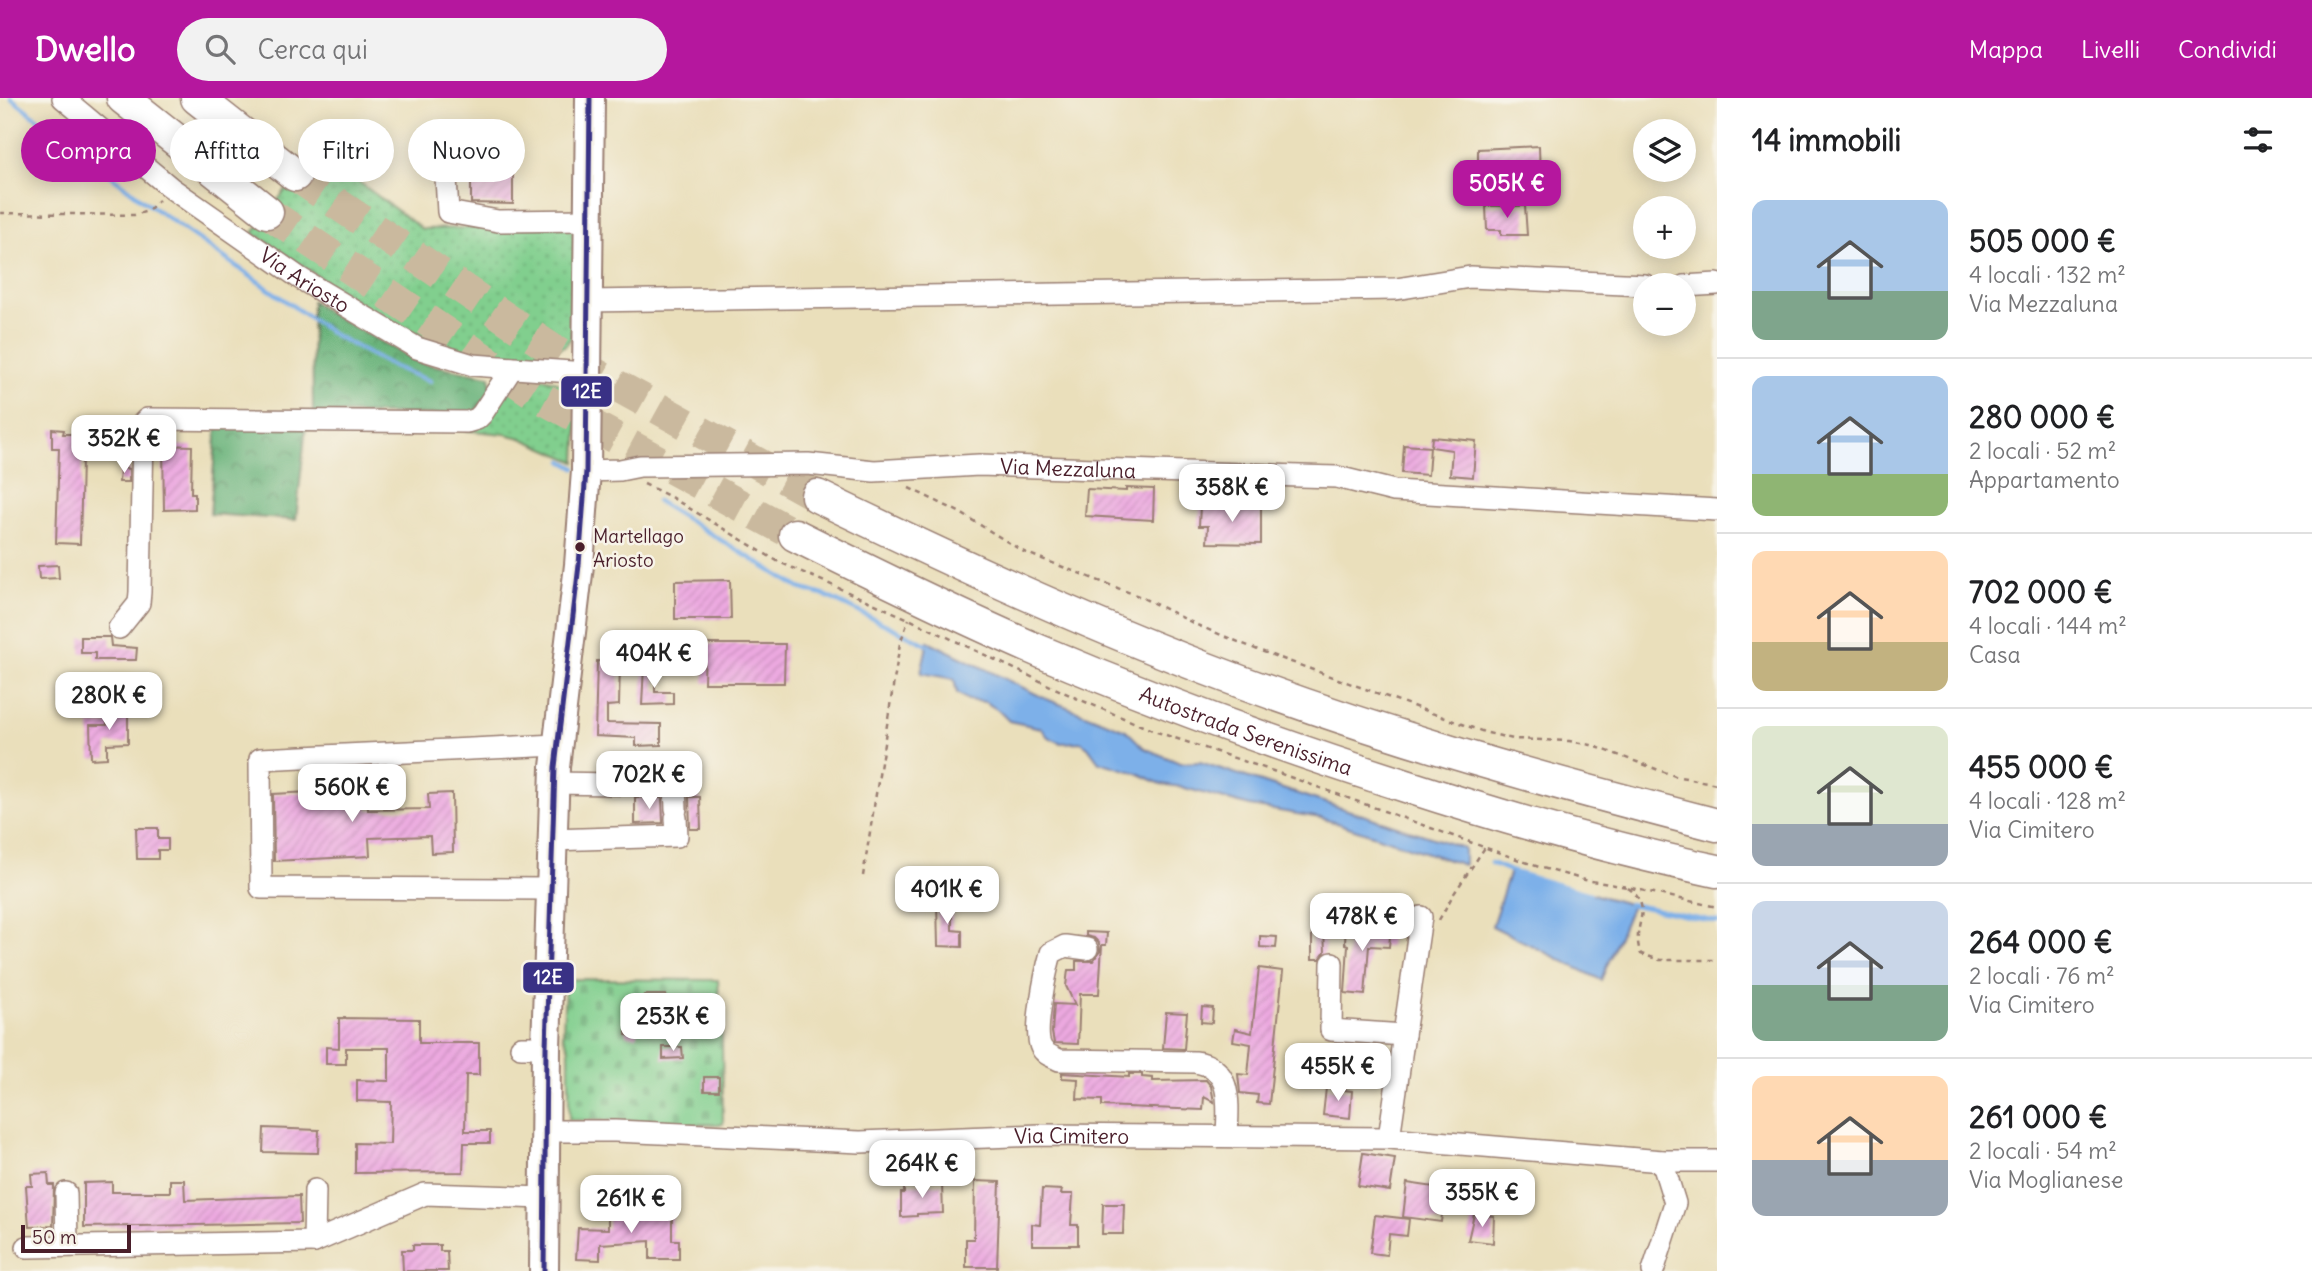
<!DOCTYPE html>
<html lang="it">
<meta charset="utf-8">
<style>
:root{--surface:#fff;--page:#f2f2f2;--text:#202124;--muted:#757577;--line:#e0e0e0;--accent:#b5179e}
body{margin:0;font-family:Delius,sans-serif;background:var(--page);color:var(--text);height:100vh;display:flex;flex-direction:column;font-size:26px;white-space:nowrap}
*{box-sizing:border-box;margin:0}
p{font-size:23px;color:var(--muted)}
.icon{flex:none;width:38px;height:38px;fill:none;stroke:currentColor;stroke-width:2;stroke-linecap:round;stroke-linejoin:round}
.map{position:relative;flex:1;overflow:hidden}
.details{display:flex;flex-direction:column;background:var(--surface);width:595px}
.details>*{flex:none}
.banner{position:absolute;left:21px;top:21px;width:665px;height:63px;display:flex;gap:14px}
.controls{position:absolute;left:1633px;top:21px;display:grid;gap:14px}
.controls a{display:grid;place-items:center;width:63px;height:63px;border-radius:50%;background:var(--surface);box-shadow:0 4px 18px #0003;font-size:35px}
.scale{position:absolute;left:21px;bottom:18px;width:110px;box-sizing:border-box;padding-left:7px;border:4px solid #4a1f2b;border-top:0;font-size:19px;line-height:24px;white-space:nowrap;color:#4a1f2b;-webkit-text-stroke:5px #f7f3e8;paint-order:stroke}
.price{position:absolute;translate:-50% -60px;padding:0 16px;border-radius:14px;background:#fff;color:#222;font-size:23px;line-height:46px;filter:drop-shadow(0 2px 4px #0008)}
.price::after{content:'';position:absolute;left:50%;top:42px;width:21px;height:16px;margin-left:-10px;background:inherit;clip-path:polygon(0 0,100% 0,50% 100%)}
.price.selected{background:var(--accent);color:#fff}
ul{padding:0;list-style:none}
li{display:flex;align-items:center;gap:21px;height:175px;padding:0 35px}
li+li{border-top:2px solid var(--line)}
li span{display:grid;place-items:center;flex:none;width:196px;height:140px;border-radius:14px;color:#555}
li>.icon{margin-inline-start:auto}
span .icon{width:84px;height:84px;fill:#fffc;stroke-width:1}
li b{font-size:30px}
h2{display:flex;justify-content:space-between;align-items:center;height:84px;padding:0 35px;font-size:30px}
.chip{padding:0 24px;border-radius:32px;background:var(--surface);box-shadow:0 4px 18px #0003;font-size:24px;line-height:63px}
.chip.selected{background:var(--accent);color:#fff}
header{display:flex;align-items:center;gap:42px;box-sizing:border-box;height:98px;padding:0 35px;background:var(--accent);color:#fff}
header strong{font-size:33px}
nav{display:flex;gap:38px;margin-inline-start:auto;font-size:24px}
.search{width:490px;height:63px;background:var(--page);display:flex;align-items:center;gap:18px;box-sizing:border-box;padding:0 24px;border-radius:38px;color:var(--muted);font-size:26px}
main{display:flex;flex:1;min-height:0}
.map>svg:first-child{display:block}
</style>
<header>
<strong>Dwello</strong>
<div class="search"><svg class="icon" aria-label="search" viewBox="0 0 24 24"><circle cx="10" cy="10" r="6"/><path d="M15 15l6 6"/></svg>Cerca qui</div>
<nav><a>Mappa</a><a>Livelli</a><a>Condividi</a></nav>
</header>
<main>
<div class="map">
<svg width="1717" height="1173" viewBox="0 0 1717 1173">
<defs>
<pattern id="grass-dots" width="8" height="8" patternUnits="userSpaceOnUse" patternTransform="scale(1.75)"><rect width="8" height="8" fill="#81cf8e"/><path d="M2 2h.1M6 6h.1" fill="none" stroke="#71b17b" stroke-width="1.8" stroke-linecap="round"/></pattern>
<pattern id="forest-crowns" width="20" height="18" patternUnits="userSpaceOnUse" patternTransform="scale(1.75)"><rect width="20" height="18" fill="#68b279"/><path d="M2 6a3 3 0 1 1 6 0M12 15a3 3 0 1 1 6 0" fill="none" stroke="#589063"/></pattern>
<pattern id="cemetery-stones" width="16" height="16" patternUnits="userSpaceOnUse" patternTransform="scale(1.75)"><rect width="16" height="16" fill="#81cf8e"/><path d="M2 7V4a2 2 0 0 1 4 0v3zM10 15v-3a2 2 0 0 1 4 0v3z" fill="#71b17b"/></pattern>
<pattern id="building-hatch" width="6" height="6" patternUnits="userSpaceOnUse" patternTransform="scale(1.75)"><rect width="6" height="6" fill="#eca9e0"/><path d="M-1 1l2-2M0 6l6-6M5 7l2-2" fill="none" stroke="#cc91c0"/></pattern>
</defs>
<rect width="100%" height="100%" fill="#f7f3e8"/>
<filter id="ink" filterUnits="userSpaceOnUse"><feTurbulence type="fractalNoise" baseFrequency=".0143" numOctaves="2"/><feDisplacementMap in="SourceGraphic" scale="14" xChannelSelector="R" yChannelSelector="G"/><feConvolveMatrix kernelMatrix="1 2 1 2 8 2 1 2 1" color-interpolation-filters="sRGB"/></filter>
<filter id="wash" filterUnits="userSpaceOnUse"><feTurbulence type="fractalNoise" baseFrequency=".00686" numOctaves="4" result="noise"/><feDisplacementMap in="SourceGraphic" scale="28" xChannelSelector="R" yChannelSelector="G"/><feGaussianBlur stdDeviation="1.57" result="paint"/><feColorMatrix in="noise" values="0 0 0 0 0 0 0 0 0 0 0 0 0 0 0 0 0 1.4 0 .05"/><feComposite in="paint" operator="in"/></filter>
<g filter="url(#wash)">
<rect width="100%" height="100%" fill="#eadfbb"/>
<g fill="url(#grass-dots)" stroke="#66775c" stroke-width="2">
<polygon points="316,52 422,131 578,128 576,232 566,247 546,257 490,257 435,246 382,221 253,135"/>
<path d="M515,278C589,280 578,302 576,364L521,340L505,336L451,331Z"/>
</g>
<g fill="url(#forest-crowns)" stroke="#596852" stroke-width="2">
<polygon points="312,203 328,215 420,265 490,278 491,294 472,317 313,315"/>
<polygon points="217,326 306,328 296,422 210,416"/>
</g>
<polygon fill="url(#cemetery-stones)" stroke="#66775c" stroke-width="2" points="565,881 718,882 722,943 723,1026 664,1027 663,1023 569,1022 569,950 563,938"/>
<g fill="#7db0e9" stroke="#64688a" stroke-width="2">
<polygon points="928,543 1044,600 1126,632 1144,650 1180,665 1200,664 1464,750 1464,767 1321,720 1250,708 1181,689 1161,686 1137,675 1099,664 1088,649 1081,644 1061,645 1048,639 1041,630 1009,623 998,612 985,604 968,602 957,595 954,581 921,575"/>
<polygon points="1510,773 1632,807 1601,882 1492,828"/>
</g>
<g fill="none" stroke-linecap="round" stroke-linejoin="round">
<g stroke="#7db0e9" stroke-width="4.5">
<polyline points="11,0 144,103 334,237 394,269 430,283"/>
<polyline points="563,363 575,370"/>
<polyline points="657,403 799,490 826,498 930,548"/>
<polyline points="1491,765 1510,773 1590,796"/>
<polyline points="1629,806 1717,824"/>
</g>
</g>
<g id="blocks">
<g fill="url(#building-hatch)">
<polygon points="1539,48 1540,79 1462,81 1462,64 1478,64 1478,51"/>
<polygon points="490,62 505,62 505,74 513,74 513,106 471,105 471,67 490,67"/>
<polygon points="1486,108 1525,108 1527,137 1501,137 1501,132 1487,132"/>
<polygon points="52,331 64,332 63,336 83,336 83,343 118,343 118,361 82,361 80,446 56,445 59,350 52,350"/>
<polygon points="1432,339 1476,343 1473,379 1450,377 1452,352 1431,349"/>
<polygon points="163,347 192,348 191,395 195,395 195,411 164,412"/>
<polygon points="1404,347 1430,349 1428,377 1402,375"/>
<polygon points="120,370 129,371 129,384 119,384"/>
<polygon points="1126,390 1154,391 1153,422 1085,418 1087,391 1126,393"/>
<polygon points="1200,407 1261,409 1261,446 1207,445 1208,428 1199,428"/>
<polygon points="58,467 59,480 39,481 38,468"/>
<polygon points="730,482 731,521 675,521 675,483"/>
<polygon points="81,539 110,539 111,548 137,550 136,562 95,562 95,555 81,555"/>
<polygon points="705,546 785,546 784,585 704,585"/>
<polygon points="597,563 620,564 619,607 607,608 607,625 661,626 661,647 636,648 636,640 595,638"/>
<polygon points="644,568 655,568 655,594 673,594 673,606 642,607"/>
<polygon points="106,610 128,610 128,645 107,646 107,660 91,661 90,627 107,627"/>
<polygon points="367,691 368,712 429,711 428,696 452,695 453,754 431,755 430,738 369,740 370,758 274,763 273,696"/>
<polygon points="635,699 662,700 663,725 635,726"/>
<polygon points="689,699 700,699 701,731 690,731"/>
<polygon points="136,730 158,730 158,741 168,741 168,752 158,752 158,761 137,761"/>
<polygon points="937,803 952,803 952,832 962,833 962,849 938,848"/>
<polygon points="1346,825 1391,828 1389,849 1369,848 1365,897 1345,895 1348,847 1345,846"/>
<polygon points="1312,832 1324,832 1325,854 1320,861 1312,861"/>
<polygon points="1086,834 1107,835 1106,847 1102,847 1099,896 1080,896 1078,946 1054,945 1052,934 1054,906 1075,907 1066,888 1068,872 1076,872 1076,863 1093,863 1100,853 1099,845 1094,840 1086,838"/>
<polygon points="1260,838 1277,839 1276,850 1260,849"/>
<polygon points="1259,870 1283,873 1269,1006 1257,1005 1258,997 1240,995 1238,976 1248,977 1251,946 1233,943 1235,931 1252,935"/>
<polygon points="644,897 666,897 665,919 638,919 637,938 626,937 627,899 643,899"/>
<polygon points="1202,909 1213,910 1212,925 1201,924"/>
<polygon points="1166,914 1187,915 1184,951 1163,950"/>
<polygon points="339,920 419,921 419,945 479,945 479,977 466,977 465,1033 490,1033 490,1045 464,1045 463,1074 355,1075 355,1045 390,1046 391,1004 357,1003 357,982 389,983 389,950 346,950 346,966 326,966 326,949 339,950"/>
<polygon points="663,949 682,949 683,960 663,961"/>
<polygon points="1062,975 1129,979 1129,976 1142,976 1142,979 1153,980 1153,983 1206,982 1211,988 1214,1004 1204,999 1203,1012 1102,1008 1102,1002 1077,1001 1078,981 1062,980"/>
<rect x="704" y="979" width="15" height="14"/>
<polygon points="1326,990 1352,993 1350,1020 1323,1017"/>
<polygon points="264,1030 319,1032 318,1055 263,1054"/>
<polygon points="1363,1055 1395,1060 1390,1093 1358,1088"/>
<polygon points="48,1075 49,1087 54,1087 53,1128 29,1129 26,1088 32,1088 31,1076"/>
<polygon points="170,1082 184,1082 185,1102 299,1098 300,1125 84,1129 84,1085 112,1084 112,1094 170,1094"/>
<polygon points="975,1083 1000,1084 997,1169 966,1169 966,1141 974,1141"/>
<polygon points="1407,1085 1448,1091 1446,1109 1443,1109 1441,1124 1403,1119"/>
<polygon points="942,1086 943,1115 917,1116 917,1118 901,1119 901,1095 904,1095 904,1087"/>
<polygon points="1042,1091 1062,1092 1061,1096 1073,1096 1071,1127 1078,1127 1078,1147 1032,1147 1032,1126 1040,1127"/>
<polygon points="1103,1106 1124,1106 1123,1136 1102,1136"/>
<polygon points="608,1113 672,1114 672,1142 679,1142 679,1161 650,1161 650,1143 600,1146 600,1162 576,1161 578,1130 608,1131"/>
<polygon points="1474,1116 1494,1118 1493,1145 1468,1142"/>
<polygon points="1375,1117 1409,1121 1407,1138 1389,1136 1387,1157 1370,1155"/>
<polygon points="413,1147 440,1147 440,1153 447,1153 448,1173 403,1173 402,1152 413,1152"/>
</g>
</g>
</g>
<g filter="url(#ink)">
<use href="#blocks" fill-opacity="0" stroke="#9a7f73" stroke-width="2"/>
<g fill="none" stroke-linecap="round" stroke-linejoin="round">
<g stroke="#cab99e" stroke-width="32" stroke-dasharray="32 16" stroke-linecap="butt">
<polyline points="295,77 556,254 817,398"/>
<polyline points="267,114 540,299 795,437"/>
</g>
<defs>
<g id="minor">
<path id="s1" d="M63,0L171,90L301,181L417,250L473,267L586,275"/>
<polyline points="445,62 448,114 498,123 588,122"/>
<polyline points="1684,188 1717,186"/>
<polyline points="587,203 1396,191 1470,179 1645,187"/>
<path id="s2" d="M586,373L620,372L640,368L808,366L874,373L979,367L1300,378L1337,379L1394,393L1717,412"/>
<polyline points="119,530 139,505 140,494 143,334 143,325 147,321 467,324 477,321 482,316 512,270"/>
<polyline points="554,685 675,687 676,711"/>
<polyline points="551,742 677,738 676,720"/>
<polyline points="550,791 261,790 260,661 557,647"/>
<path d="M1087,851L1065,848L1051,855C1046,873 1033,934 1041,949C1045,957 1052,958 1059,962L1195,964C1234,969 1228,1008 1227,1038"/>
<polyline points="1332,865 1331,932 1404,937"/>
<polyline points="521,949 546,949"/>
<path id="s3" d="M545,1033H615L860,1044L1041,1037L1389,1040L1662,1063H1717"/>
<polyline points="1389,1040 1421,819"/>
<polyline points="66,1095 67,1148"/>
<polyline points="314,1144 315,1092"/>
<polyline points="27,1149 314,1144 425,1096 544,1100"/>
<polyline points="1653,1173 1675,1105 1662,1063"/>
</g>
<polyline id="major" points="544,1173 546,949 555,669 579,467 586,373 590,0"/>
<g id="highway">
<polyline points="123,0 267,114"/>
<polyline points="197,0 295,77"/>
<path d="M817,398C945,460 1074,520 1207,571C1373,635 1545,683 1717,727"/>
<path id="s4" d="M795,437C877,478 960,519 1044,555C1162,605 1284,649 1406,688C1508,721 1612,751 1717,773"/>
</g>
</defs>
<use href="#minor" stroke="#9a7f73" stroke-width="24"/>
<use href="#major" stroke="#9a7f73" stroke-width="32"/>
<use href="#highway" stroke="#9a7f73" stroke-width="35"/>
<g stroke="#9a7f73" stroke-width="2.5" stroke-dasharray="5 5" stroke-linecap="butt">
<polyline points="0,115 134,117 148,113 159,102"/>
<polyline points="644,386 669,398 777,463 909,521 1076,600 1157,634 1273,673 1539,769 1585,782 1627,789 1717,809"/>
<polyline points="909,390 959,414 1024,454 1141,499 1197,527 1258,552 1484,634 1513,641 1569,643 1591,647 1675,678 1717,686"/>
<polyline points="863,778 900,545 909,521"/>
<path d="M1628,790C1657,811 1629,828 1641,856L1660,862H1717"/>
<polyline points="1439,822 1453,797 1486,748"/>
</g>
<use href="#minor" stroke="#fff" stroke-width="21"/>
<use href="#major" stroke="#fff" stroke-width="28"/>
<use href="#highway" stroke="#fff" stroke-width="32"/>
<defs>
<polyline id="bus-1" points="544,1173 546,949 555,669 579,467 586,373 590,0"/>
</defs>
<use href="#bus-1" stroke="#f7f3e8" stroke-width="10"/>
<use href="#bus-1" stroke="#393185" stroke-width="5"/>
</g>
</g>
<circle fill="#4a1f2b" stroke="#f7f3e8" stroke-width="2.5" cx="580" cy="449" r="6"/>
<g text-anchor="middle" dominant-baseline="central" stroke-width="5" stroke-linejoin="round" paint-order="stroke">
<g font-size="19" fill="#4a1f2b" stroke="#f7f3e8" text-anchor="start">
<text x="593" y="438">Martellago<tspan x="593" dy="24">Ariosto</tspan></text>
</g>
<g font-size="21" fill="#4a1f2b" stroke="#f7f3e8">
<text stroke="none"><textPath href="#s1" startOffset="303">Via Ariosto</textPath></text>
<text stroke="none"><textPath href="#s2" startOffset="483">Via Mezzaluna</textPath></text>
<text stroke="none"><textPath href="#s4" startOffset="492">Autostrada Serenissima</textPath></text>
<text stroke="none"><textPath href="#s3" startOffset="527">Via Cimitero</textPath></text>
</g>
</g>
<g stroke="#f7f3e8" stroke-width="2.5">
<rect x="560" y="277" width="53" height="33" rx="7" fill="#393185"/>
<rect x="522" y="863" width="53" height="33" rx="7" fill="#393185"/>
</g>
<g font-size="19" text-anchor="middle" font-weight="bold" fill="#fff">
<text x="587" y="300">12E</text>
<text x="548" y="886">12E</text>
</g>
</svg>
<div class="controls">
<a><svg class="icon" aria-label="layers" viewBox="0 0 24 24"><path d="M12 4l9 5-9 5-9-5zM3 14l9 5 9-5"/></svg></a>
<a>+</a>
<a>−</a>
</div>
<div class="scale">50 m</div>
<b class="price selected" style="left:1507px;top:122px">505K €</b>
<b class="price" style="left:124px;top:377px">352K €</b>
<b class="price" style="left:1232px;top:426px">358K €</b>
<b class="price" style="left:654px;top:592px">404K €</b>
<b class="price" style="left:109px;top:634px">280K €</b>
<b class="price" style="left:649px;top:713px">702K €</b>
<b class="price" style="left:352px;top:726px">560K €</b>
<b class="price" style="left:947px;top:828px">401K €</b>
<b class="price" style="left:1362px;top:855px">478K €</b>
<b class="price" style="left:673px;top:955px">253K €</b>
<b class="price" style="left:1338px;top:1005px">455K €</b>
<b class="price" style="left:922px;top:1102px">264K €</b>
<b class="price" style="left:1482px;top:1131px">355K €</b>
<b class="price" style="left:631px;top:1137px">261K €</b>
<div class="banner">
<a class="chip selected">Compra</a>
<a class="chip">Affitta</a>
<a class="chip">Filtri</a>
<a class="chip">Nuovo</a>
</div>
</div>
<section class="details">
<h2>14 immobili<svg class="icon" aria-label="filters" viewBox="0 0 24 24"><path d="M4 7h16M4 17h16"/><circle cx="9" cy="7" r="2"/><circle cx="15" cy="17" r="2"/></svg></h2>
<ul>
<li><span style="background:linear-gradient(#a9c7e8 65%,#7fa58c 0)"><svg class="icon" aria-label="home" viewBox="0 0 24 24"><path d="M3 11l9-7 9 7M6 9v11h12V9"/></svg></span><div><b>505 000 €</b><p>4 locali · 132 m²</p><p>Via Mezzaluna</p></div></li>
<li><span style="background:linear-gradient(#a9c7e8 70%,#8fb573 0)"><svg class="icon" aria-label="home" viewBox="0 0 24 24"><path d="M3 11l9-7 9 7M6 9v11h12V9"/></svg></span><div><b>280 000 €</b><p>2 locali · 52 m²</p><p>Appartamento</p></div></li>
<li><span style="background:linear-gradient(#ffd9b3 65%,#c2b280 0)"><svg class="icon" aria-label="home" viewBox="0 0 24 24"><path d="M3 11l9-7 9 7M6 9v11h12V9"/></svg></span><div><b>702 000 €</b><p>4 locali · 144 m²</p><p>Casa</p></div></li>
<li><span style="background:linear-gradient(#dfe7d0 70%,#9aa5b1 0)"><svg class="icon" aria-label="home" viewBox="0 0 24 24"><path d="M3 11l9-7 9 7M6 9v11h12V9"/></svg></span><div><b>455 000 €</b><p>4 locali · 128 m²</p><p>Via Cimitero</p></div></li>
<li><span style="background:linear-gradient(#c9d6e8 60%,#7fa58c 0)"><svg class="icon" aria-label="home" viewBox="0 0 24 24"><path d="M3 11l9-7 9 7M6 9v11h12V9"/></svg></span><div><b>264 000 €</b><p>2 locali · 76 m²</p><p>Via Cimitero</p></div></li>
<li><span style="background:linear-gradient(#ffd9b3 60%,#9aa5b1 0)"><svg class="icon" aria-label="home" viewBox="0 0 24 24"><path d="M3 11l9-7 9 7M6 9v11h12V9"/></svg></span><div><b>261 000 €</b><p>2 locali · 54 m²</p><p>Via Moglianese</p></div></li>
</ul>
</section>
</main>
